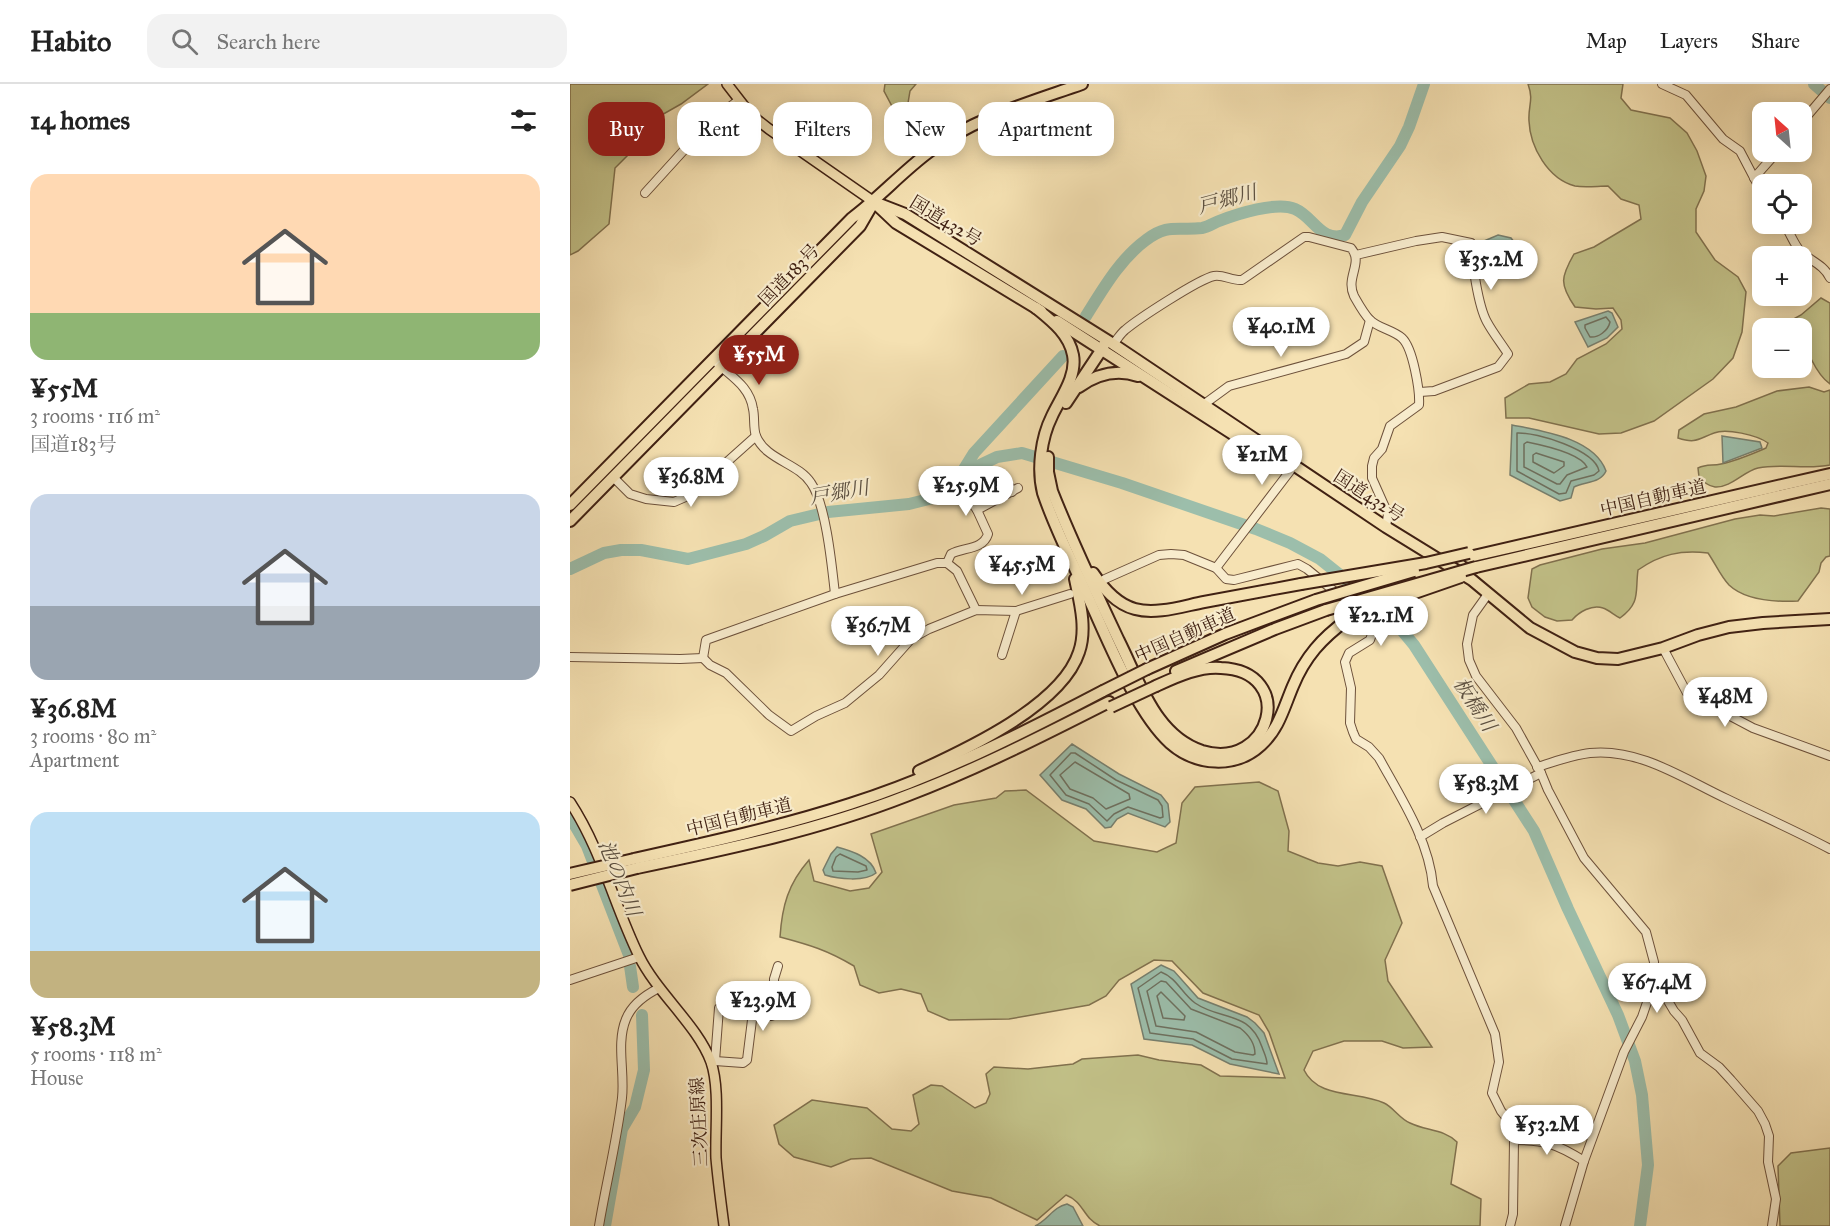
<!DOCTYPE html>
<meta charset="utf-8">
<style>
:root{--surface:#fff;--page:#f2f2f2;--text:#222;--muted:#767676;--line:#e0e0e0;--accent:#8f2418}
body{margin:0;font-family:"IM FELL Great Primer","Noto Serif JP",serif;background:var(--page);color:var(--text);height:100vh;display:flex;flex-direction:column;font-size:22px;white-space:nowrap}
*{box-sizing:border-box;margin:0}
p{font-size:20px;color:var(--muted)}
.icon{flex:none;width:33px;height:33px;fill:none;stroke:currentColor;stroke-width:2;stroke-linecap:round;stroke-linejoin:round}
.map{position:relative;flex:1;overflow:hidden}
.drawer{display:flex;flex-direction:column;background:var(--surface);width:570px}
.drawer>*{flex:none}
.banner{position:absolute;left:18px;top:18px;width:570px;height:54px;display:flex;gap:12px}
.needle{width:39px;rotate:333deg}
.buttons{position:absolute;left:1182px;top:18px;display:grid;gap:12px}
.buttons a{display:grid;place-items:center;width:60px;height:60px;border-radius:12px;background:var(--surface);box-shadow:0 3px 15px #0003;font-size:30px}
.price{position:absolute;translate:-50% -51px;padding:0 14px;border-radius:21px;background:#fff;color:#222;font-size:20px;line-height:39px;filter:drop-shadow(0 2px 3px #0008)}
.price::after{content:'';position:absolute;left:50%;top:36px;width:18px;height:14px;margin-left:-9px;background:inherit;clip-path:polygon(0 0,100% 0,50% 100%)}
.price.on{background:var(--accent);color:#fff}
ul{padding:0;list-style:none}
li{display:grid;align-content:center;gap:12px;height:318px;padding:0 30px}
li span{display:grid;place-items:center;height:186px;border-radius:18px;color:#555}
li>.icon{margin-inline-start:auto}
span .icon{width:108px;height:108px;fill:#fffc;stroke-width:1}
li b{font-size:26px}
h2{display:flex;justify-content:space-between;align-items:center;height:72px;padding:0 30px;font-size:26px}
.pill{padding:0 21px;border-radius:18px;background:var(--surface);box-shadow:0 3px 15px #0003;font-size:21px;line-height:54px}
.pill.on{background:var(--accent);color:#fff}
header{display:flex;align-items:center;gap:36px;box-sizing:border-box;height:84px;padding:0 30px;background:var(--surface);border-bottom:2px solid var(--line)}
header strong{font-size:28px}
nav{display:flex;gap:33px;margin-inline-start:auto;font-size:21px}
.search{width:420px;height:54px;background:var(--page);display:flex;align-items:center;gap:15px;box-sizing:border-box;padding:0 21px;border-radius:18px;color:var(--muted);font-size:22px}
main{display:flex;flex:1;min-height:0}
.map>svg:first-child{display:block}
</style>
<header>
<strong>Habito</strong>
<div class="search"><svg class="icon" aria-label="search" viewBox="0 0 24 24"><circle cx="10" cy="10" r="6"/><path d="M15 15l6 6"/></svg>Search here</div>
<nav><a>Map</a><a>Layers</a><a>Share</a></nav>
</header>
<main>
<section class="drawer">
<h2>14 homes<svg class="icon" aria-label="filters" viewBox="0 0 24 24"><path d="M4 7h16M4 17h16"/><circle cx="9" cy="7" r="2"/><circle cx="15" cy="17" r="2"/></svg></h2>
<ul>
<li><span style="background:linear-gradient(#ffd9b3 75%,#8fb573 0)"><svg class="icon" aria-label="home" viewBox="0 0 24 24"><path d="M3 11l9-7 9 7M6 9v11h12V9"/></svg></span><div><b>¥55M</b><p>3 rooms · 116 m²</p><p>国道183号</p></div></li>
<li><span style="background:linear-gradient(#c9d6e8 60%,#9aa5b1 0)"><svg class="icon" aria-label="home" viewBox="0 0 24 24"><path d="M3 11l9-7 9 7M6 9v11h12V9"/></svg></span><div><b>¥36.8M</b><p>3 rooms · 80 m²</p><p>Apartment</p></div></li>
<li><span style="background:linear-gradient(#bfe0f5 75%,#c2b280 0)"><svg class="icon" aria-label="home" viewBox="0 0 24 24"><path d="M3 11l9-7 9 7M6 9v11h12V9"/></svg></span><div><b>¥58.3M</b><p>5 rooms · 118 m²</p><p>House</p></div></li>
</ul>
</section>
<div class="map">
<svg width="1260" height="1142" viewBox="0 0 1260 1142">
<rect width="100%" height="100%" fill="#f5e1b2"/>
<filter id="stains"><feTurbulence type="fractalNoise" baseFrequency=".00333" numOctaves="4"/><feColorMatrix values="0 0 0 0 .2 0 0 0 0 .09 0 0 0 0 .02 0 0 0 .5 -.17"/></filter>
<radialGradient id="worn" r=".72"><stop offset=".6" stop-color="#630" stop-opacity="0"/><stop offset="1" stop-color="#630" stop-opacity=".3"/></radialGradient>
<g fill="#c2c188" stroke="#81714e" stroke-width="1.5">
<polygon points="0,0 138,0 111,20 81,37 62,67 45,84 39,140 8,167 0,171"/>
<polygon points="315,0 346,0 340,7 337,25 324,26 314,7"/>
<path d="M958,0H1053L1051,14L1061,26L1100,34L1117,49L1127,67L1136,92L1134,107L1126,125V148L1145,176L1168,193L1176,208L1172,248L1163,274L1143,295L1084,337L1051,349L1029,350L959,334H936L935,314L959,300L980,298L996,290L1007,275L1036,260L1052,245L1051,236L1043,224L1026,225L1005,223C989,200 991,193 1004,170L1024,163L1071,135L1069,121L1051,115L1038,102C1028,102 1015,104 1005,102C978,95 960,63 959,37C958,21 964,17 958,0Z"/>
<path d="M1251,214L1260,219V300C1247,291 1232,261 1232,244H1220V237L1231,231Z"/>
<path d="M1239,303L1254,308L1260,306V381C1236,386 1212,379 1188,384C1174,387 1161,404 1145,403C1138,402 1134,398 1129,393L1128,384C1137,380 1142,382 1151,380C1166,377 1182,370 1196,364L1198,359C1187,351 1156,344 1144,349C1128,355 1126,360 1108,354L1109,346L1134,330L1166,323L1207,307Z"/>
<path d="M1251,424L1260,425V472L1256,473L1251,479L1249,488L1228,517C1207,518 1176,517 1159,501C1151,493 1145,479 1138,469C1110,466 1091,470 1068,486C1065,508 1071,519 1050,534C1044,531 1039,526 1033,524C1022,520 1009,528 1002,536L987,537L975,533L962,523L958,514L962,485L970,481L1032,465L1075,459L1165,435L1190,431L1204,432Z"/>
<path d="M689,698L708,707L719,747L718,767L748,779L768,782L790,778L812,782L832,839L815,876L818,897L862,963L833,964L812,957H774L743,967L734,986C748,1015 788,1007 814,1019C823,1023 830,1035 840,1039C856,1047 874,1045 887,1058L881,1100L911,1115L910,1142H530C513,1134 514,1118 496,1111L467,1136L421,1114L382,1107L301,1074L281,1075L261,1083L224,1073L209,1060L204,1041L242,1016L297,1024L322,1045L341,1047L349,1040L343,1011L361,1001L372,1002L405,1024L416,1019L420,1010L416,990L424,983L458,985L503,980L512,975L568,971L589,976L631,981L650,992L715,994L699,948L689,931L633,909L602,877L584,876L549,896L536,912L519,921L439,935L379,936L358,927L351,910L331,905L309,909L290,901L284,882C257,866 240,861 210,853C212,822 218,800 239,776L244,797L280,807L299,804L312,788L301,750L384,721L426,714L435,707L456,706L524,757L587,768L606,759L612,719L625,703Z"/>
<polygon points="1260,1064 1260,1142 1210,1142 1208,1082 1221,1069"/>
</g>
<g fill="#9cbeab" stroke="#777f6e" stroke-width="1.5">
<path d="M928,151L941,154L944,158C939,175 927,179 911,186L900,163Z"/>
<polygon points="1038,227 1042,229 1048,243 1037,254 1018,263 1005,238"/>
<path d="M942,341C972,347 1024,354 1036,387C1030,400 1015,397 1004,403L1001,414L990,417L940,391Z"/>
<polygon points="1152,352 1190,358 1192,364 1153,379"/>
<polygon points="502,660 549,690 591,711 598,720 600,738 595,743 558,729 547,735 541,743 535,744 516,725 492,716 470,691"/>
<path d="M267,763C282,767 301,773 306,789C295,798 268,795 255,791L253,786L261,770Z"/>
<polygon points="591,881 604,887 628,914 677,933 685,939 694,949 709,990 660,980 622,961 574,955 561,900"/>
<path d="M497,1120L503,1123L513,1142H465C478,1136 483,1123 497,1120Z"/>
</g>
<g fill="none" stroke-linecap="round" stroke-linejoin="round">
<g stroke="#6e705f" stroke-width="1.5">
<polygon points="929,158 936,160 935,166 917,177 914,176 910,165"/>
<path d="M1036,233L1040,238C1038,247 1028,254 1020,253L1015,244V241Z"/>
<path d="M947,349C967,348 1025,366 1029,387L1024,391L1001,397L996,409L989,410L947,387Z"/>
<path d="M957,358C972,361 1010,369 1017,383L997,391L990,400H987L954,383V360Z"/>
<polygon points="966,369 994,378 994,382 984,389 963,378 963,371"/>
<polygon points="501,669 505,669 546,696 588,716 592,722 593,733 590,734 558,723 544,730 537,737 519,720 496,711 480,691"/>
<polygon points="505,678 559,710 560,715 536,725 523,714 500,705 490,691"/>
<polygon points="270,770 296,782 297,786 288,788 263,787 262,783 266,773"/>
<path d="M591,888C607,894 612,910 625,919C651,937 679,926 692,963C694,969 697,974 697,980L662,975L623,955L580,949L568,904Z"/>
<path d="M591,897L596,898L621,925L670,944C679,951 685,959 685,970L683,971L665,968L626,948L586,942L577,907Z"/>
<polygon points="591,908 615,932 614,936 593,934 587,912"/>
</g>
<g stroke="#9cbeab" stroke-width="12">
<polyline points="1244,0 1260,14"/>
<path d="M516,232C533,205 550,175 576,156C598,139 608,147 632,144C638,143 644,139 649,137C667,130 707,117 725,125C744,133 751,159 775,151L792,118L830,62L839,43L854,0"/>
<polyline points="391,390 427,373 452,369 552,399 686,445 720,459 750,475 810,523 820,532 844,561 964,747 998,825 1048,931 1065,977 1072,1011 1078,1081 1070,1142"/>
<polyline points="0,485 34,469 51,466 71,466 118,475 176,460 194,452 220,437 258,428 339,420 367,413 376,408 391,390 404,369 493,272"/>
<polyline points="0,733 17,762 59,871"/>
<polyline points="60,882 63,903"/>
<polyline points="35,1142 52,1045 65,1023 74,986 72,931"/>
</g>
<defs>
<g id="minor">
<polyline points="1092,0 1116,11 1153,55 1170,67 1192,109"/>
<polyline points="1232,38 1260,5"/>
<polyline points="1184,94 1207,68"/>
<polyline points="75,109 115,65 129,46 169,16"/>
<path d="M1214,140C1220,148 1224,161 1231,168C1241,177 1254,181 1260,194"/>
<path d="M786,171L846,157L872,153L901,159C902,178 908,222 917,238C923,249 931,259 938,270L928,283L864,307L850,308"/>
<path d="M543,260C547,256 550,250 555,246C568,235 629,195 644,192C653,190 662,197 672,196L734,153H739L781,164C794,179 775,193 784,212C788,219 794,230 800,236C808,244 823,246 832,254C843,264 850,307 849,321L820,342L812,365L804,374L802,382V394L818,430L816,443"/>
<path d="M148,280C162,293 180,303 183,325C185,333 183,344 186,352C196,376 228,379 241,399C256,420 262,483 265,510"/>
<polyline points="633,321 659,302 776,270 794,258 800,236"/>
<polyline points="44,394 60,410 76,415 104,418 120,411 186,352"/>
<polyline points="436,396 442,408"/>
<polyline points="400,416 407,426"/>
<path d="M377,479L381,470C394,463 413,466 418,450L407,426L448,404"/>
<polyline points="646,484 720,387"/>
<path d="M535,495L589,471L601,470L614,471L646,484L656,495L664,496L728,480L737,485L802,538L803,547L800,556L779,569L775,578L781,604L780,639L783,648L786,655L799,663L809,674C831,714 859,756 863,802L925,950L929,978L922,1009L931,1027L940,1038L944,1056L943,1130L940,1142"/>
<polyline points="918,510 903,531 897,560 899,576 906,592 946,644 971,689 978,706 1014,774 1076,848 1084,878 1085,895 1072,933 1054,968 1014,1077 995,1142"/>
<polyline points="1093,564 1117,609 1183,644 1260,672"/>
<polyline points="432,571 446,527"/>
<polyline points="0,573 110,575 133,574"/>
<polyline points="133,574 140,581 156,589 199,631 221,647 246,632 275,619 309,591 341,555 359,545 406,526 446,527 500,510"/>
<polyline points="133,574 136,556 265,510 367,479 377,479 387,487 406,526"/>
<path d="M967,683C984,678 1002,671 1020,669C1070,664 1114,695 1157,715C1192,732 1226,747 1260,765"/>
<polyline points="850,753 873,739 971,689"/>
<polyline points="1085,895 1104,927 1112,936 1130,969 1149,983 1161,996 1188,1027 1195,1040 1199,1052 1198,1078 1206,1115 1202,1142"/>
<polyline points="0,896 69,873"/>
<polyline points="145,977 149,924 153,921 183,928"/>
<polyline points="141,979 145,977 173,979 177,976 183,928 201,932 204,931 204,895 208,882"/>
<path d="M944,1056C975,1056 987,1060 1014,1077"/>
<path d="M29,1142C36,1100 47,1056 52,1014C55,988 46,959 56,935C62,920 75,911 89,904"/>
</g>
<g id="major">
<polyline points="157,0 181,31 199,45 304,118"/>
<path d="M0,718C32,767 44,821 69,872C87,909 128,942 141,978C150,1004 145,1046 146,1074C148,1097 151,1119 154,1142"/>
</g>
<g id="highway">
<polyline points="304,118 335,130 543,260 816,443 902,496 960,544 1005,568 1027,574 1048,575 1093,564 1128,551 1159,543 1193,539 1260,535"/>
<polyline points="308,122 326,139 471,227"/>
<path d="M466,224C482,237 499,250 503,271C507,292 491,313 482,332C471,354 467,385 473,409C485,445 503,479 518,513C538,556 566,628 600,659C626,682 665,685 691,661C709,645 714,623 723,602C735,573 752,554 777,536"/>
<polyline points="487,237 714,383"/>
<path d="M509,303C527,290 547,285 568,292"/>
<polyline points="496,319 532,265 535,259"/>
<path d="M478,373V388L482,407C502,458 526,508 549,557C562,583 572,611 589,634C600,649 614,661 632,667C701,688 728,587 651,584C629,582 606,593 586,602"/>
<path d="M0,421L282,134C309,114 332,88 359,68C403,34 461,18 512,0"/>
<polyline points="0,437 290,142 301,123"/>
<polyline points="899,473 1260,390"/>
<polyline points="906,483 1260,400"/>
<path d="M523,489C533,504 546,520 565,525C586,531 613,522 634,518C666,512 698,506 731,500"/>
<polyline points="577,585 655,550 746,516"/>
<polyline points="606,587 705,545 756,526"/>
<path d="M349,687C397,665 492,621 509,568C517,545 510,519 505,495"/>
<path d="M64,775C136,759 209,743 280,720C368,692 451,650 533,607"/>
<path d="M67,784C158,765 249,746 336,712C405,686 472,652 539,618"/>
</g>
</defs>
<use href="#minor" stroke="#6d513b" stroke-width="10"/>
<use href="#major" stroke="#402113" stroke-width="12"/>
<use href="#highway" stroke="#402113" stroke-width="14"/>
<use href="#minor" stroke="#f8eccd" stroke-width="8"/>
<use href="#major" stroke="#f5e1b2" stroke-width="9"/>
<use href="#highway" stroke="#f5e1b2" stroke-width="10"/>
<defs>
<g id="highway-bridge">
<polyline points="731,500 856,479 899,469"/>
<polyline points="746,516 844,487"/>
<polyline points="756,526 906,483"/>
<polyline points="777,536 813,520 891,493"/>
<polyline points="533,607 577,585"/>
<polyline points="541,623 586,602"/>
<polyline points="0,790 64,775"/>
<polyline points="0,801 67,784"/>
</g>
</defs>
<use href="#highway-bridge" stroke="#402113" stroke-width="14" stroke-linecap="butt"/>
<use href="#highway-bridge" stroke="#f5e1b2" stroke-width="10"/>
</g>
<g text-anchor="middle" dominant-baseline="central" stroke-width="4.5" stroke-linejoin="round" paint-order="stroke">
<g font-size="18" fill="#402113" stroke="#f8eccd">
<text transform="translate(376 137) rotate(31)">国道432号</text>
<text transform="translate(219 191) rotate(-46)">国道183号</text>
<text transform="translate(799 412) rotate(33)">国道432号</text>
<text transform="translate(1083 414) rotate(-13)">中国自動車道</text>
<text transform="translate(615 551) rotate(-24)">中国自動車道</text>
<text transform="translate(169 733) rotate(-14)">中国自動車道</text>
<text transform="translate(129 1038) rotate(-93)">三次庄原線</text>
</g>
<g font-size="20" font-style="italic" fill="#5c5041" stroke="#f8eccd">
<text transform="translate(657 115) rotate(-15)">戸郷川</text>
<text transform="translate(269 408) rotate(-10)">戸郷川</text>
<text transform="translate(905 620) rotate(57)">板橋川</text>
<text transform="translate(50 794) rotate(68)">池の内川</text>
</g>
</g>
<rect width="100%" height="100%" filter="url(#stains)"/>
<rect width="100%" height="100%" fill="url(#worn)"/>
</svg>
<div class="buttons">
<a><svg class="needle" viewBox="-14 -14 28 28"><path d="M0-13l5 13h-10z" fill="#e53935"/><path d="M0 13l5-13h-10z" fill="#767676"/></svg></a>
<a><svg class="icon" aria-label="locate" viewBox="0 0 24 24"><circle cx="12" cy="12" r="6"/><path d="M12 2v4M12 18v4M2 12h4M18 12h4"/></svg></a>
<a>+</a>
<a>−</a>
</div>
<b class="price" style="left:921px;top:207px">¥35.2M</b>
<b class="price" style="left:711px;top:274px">¥40.1M</b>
<b class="price on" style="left:189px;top:302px">¥55M</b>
<b class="price" style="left:692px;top:402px">¥21M</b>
<b class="price" style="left:121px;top:424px">¥36.8M</b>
<b class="price" style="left:396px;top:433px">¥25.9M</b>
<b class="price" style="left:452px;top:512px">¥45.5M</b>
<b class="price" style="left:811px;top:563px">¥22.1M</b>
<b class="price" style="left:308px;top:573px">¥36.7M</b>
<b class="price" style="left:1155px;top:644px">¥48M</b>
<b class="price" style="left:916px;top:731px">¥58.3M</b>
<b class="price" style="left:1087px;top:930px">¥67.4M</b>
<b class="price" style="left:193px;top:948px">¥23.9M</b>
<b class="price" style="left:977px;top:1072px">¥53.2M</b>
<div class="banner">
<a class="pill on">Buy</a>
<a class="pill">Rent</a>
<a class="pill">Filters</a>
<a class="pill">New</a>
<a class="pill">Apartment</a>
</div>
</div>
</main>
